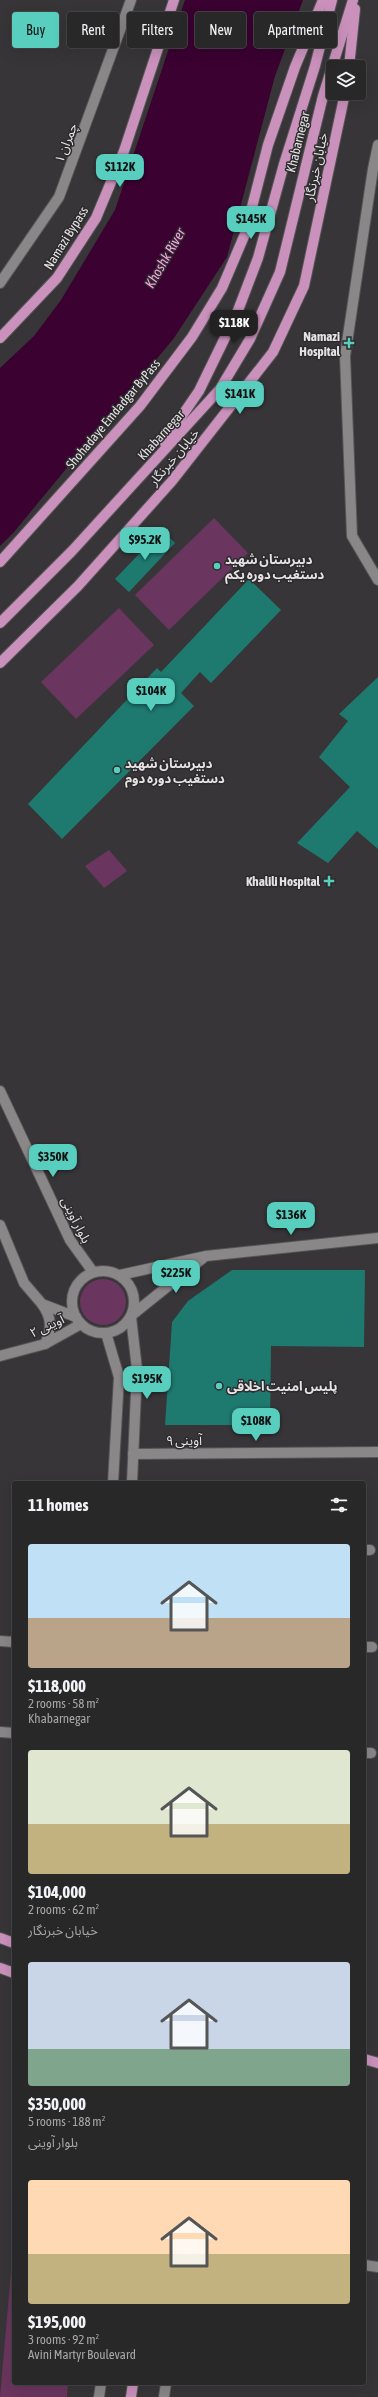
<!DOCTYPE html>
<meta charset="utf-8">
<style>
:root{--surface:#292829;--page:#313031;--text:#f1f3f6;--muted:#a5a6a8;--line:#454446;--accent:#58cebf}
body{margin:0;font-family:"Asap Condensed","Noto Sans Arabic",sans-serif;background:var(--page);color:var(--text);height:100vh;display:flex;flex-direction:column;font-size:15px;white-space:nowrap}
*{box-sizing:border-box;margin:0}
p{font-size:13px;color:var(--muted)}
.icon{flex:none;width:22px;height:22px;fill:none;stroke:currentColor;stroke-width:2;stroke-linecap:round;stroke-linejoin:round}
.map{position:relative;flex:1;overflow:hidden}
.panel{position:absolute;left:12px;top:1481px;width:354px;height:904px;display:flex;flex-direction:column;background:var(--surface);border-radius:4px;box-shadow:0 4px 16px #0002,0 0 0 1px var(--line)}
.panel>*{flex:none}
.guide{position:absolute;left:12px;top:12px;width:354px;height:36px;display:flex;gap:8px}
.buttons{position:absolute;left:326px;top:60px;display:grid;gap:8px}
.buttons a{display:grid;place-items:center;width:40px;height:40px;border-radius:4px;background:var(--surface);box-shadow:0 4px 16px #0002,0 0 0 1px var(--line);font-size:20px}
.price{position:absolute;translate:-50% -34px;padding:0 9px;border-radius:8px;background:var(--accent);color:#111;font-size:13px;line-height:26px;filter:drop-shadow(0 1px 2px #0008)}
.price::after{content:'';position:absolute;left:50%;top:24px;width:12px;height:9px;margin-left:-6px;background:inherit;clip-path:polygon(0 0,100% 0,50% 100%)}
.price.current{background:#222;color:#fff}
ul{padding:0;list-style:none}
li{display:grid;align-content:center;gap:8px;height:212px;padding:0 16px}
li span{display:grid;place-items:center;height:124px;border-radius:4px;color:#555}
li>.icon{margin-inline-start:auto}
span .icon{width:72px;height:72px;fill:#fffc;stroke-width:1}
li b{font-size:17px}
h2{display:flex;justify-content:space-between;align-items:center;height:48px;padding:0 16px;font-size:17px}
.chip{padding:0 14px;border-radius:4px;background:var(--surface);box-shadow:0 4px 16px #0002,0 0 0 1px var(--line);font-size:14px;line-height:36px}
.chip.current{background:var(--accent);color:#111}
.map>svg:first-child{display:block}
</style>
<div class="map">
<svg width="378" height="2397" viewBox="0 0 378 2397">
<rect width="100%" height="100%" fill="#373537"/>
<g fill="#6a355e">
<polygon points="214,518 248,553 169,630 135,595"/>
<polygon points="119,608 154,645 76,719 41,682"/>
<polygon points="109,850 127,871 104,888 85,866"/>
<circle cx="103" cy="1302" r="23"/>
<polygon points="14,2237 14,2383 68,2383 67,2397 0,2397"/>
</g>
<polygon fill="#3a0131" points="185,0 303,0 275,76 227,257 174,338 14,532 0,546 0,368 34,336 61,300 115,210"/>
<g fill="#1e796f">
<polygon points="162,530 175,543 129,592 115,579"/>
<polygon points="249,579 281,610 211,683 200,672 181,693 194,706 62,839 28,804 157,668 161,672"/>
<polygon points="378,677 378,849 357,831 328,863 297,843 350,787 319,757 348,721 339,714"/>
<polygon points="232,1270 365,1270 364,1347 271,1346 270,1425 165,1425 172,1322 188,1301"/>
</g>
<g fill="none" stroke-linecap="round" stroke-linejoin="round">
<defs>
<g id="minor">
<polyline points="378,145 373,169 345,356 352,536 378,580"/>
<polyline points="0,283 59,197 131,0"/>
<polyline points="0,1091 70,1240 93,1272"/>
<polyline points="0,1225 24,1283 42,1304 76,1317"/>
<circle cx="103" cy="1302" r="31"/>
<polyline points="120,1275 206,1256 378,1238"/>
<path d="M42,1304C52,1318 52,1329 45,1344"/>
<polyline points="132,1315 203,1258"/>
<polyline points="131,1317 137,1369 132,1483"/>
<polyline points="106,1333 119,1377 113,1483"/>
<polyline points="0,1356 45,1344 81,1324"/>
<polyline points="133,1454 378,1452"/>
<polyline points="364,1550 370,1550"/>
<polyline points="0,1641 14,1642"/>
<polyline points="364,1647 372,1647"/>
<polyline points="0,1732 14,1733"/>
<polyline points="364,1753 371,1753"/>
<polyline points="364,2265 378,2267"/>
<polyline points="99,2397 101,2383"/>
<polyline points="164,2397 166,2383"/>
</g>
<g id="major">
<polyline points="349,67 355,9"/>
<polyline points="0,338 57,278 96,218 124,151 174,0"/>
<polyline points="164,442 199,391 237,313 258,258 284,164 315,66 332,0"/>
<polyline points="0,562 140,406 192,337 222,288 245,234 268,145 295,67 323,0"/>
<polyline points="0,623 72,551 220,389 250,339 280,272 323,96 353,0"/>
<polyline points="0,663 78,586 172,481 273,352 304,286 345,93"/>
<polyline points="0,1938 14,1943"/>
<polyline points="0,1968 14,1973"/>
<polyline points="364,2059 378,2063"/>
<polyline points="131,2397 133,2383"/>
</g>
</defs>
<use href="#minor" stroke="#565455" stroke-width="12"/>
<use href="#major" stroke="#565455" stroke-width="12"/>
<use href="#minor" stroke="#8a8789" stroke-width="10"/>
<use href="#major" stroke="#ca91bc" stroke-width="10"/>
</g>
<g fill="#58cebf" stroke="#2d2b2d" stroke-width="1.5">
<path d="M347 337h4v4h4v4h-4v4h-4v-4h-4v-4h4z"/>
<circle cx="217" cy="566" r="4"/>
<circle cx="117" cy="770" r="4"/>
<path d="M327 875h4v4h4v4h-4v4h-4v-4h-4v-4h4z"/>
<circle cx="219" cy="1386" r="4"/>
</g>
<g text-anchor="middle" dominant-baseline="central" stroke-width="3" stroke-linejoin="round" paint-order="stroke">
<g font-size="13" fill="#e5e3e4" stroke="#2d2b2d">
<text transform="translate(298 142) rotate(-76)">Khabarnegar</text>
<text transform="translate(66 143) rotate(-69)">چمران ۱</text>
<text transform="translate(316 167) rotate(-78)">خیابان خبرنگار</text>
<text transform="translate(66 238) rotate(-58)">Namazi Bypass</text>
<text transform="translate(113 414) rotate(-50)">Shohadaye Emdadgar ByPass</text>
<text transform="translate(161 435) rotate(-48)">Khabarnegar</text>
<text transform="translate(174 457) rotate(-50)">خیابان خبرنگار</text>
<text transform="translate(76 1220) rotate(63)">بلوار آوینی</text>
<text transform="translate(47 1326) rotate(-25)">۲ آوینی</text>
<text x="184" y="1440">۹ آوینی</text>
</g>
<g font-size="13" font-weight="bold" fill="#e5e3e4" stroke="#2d2b2d" text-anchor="start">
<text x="340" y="336" text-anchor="end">Namazi<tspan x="340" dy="15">Hospital</tspan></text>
<text x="225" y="559">دبیرستان شهید<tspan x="225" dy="15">دستغیب دوره یکم</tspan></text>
<text x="125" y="763">دبیرستان شهید<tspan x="125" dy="15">دستغیب دوره دوم</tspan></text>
<text x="320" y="881" text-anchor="end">Khalili Hospital</text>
<text x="227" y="1386">پلیس امنیت اخلاقی</text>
</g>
<g font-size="14" font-style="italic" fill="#faa1e4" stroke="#2d2b2d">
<text transform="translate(165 258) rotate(-60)">Khoshk River</text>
</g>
</g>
</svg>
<div class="buttons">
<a><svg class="icon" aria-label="layers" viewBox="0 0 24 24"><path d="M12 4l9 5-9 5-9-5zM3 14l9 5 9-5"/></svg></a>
</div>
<b class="price" style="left:120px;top:188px">$112K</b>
<b class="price" style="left:251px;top:240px">$145K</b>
<b class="price current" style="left:234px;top:344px">$118K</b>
<b class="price" style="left:240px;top:415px">$141K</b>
<b class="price" style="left:145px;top:561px">$95.2K</b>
<b class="price" style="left:151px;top:712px">$104K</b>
<b class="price" style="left:53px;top:1178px">$350K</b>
<b class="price" style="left:291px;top:1236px">$136K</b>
<b class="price" style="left:176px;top:1294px">$225K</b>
<b class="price" style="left:147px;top:1400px">$195K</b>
<b class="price" style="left:256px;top:1442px">$108K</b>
<div class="guide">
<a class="chip current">Buy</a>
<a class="chip">Rent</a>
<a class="chip">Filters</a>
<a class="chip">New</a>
<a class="chip">Apartment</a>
</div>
<section class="panel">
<h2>11 homes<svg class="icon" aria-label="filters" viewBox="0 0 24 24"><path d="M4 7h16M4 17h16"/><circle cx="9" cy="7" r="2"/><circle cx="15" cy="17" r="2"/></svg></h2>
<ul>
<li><span style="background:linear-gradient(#bfe0f5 60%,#b9a48a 0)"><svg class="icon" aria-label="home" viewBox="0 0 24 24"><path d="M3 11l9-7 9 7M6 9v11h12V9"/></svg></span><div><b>$118,000</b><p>2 rooms · 58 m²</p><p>Khabarnegar</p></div></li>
<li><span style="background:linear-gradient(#dfe7d0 60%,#c2b280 0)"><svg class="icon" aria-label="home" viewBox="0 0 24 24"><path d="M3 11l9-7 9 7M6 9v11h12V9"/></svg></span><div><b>$104,000</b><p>2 rooms · 62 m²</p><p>خیابان خبرنگار</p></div></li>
<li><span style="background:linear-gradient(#c9d6e8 70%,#7fa58c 0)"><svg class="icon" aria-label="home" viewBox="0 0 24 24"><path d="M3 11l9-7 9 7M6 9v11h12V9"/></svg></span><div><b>$350,000</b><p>5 rooms · 188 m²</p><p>بلوار آوینی</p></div></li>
<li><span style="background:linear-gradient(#ffd9b3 60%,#c2b280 0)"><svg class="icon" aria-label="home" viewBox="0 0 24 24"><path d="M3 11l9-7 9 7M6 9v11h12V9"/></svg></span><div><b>$195,000</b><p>3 rooms · 92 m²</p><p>Avini Martyr Boulevard</p></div></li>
</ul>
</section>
</div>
